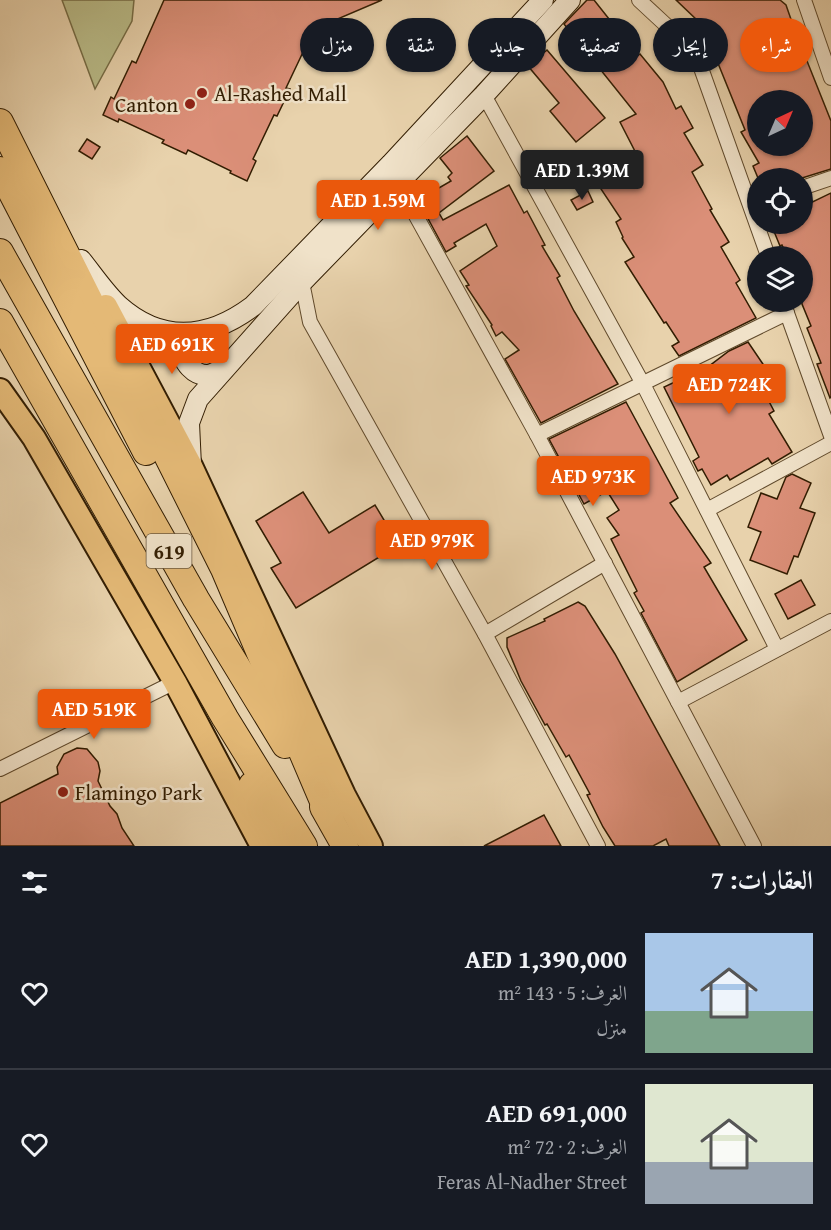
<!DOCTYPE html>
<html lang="ar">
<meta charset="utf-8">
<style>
:root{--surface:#171b24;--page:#20242c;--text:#f1f3f6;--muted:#9ea1a6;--line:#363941;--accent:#ea580c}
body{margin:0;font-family:"Gentium Book Plus",Amiri,serif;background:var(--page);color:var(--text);direction:rtl;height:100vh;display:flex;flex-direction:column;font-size:22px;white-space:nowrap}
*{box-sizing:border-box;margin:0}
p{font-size:20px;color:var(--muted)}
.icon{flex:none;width:33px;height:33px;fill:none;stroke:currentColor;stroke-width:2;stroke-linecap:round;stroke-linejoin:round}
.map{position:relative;height:846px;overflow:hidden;direction:ltr}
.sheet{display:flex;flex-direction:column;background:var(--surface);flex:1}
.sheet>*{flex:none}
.hud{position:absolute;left:18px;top:18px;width:795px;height:54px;direction:rtl;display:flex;gap:12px}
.needle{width:39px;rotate:44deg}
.fabs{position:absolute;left:747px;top:90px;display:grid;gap:12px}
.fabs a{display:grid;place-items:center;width:66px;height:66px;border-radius:50%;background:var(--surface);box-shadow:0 2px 4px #0004;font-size:30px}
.price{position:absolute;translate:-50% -51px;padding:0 14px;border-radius:6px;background:var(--accent);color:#fff;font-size:20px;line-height:39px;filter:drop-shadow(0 2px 3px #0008)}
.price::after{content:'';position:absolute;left:50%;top:36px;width:18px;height:14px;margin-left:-9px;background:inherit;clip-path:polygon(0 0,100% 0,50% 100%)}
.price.current{background:#222;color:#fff}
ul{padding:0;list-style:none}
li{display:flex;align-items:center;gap:18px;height:150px;padding:0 18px}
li+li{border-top:2px solid var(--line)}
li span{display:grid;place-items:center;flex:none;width:168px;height:120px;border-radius:0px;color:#555}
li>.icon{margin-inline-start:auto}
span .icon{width:72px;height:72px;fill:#fffc;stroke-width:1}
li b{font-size:26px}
h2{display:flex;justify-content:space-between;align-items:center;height:72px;padding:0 18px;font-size:26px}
.chip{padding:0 21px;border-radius:27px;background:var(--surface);box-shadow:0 2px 4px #0004;font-size:21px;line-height:54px}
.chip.current{background:var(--accent);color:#fff}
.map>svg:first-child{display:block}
</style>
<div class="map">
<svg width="831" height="846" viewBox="0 0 831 846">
<rect width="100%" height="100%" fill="#e8d2ac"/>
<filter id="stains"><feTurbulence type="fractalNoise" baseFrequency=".00333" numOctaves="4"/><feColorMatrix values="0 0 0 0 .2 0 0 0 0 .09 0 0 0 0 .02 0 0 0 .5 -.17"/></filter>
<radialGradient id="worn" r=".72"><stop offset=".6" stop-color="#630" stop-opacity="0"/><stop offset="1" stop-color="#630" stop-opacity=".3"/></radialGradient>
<polygon fill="#b9bb88" stroke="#766c45" stroke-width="1.5" points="62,0 134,0 132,21 95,89"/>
<g fill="#db8f78" stroke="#321d02" stroke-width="1.5" fill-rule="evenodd">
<polygon points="164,0 382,0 314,29 286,88 290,89 277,116 274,115 253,159 256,161 247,181 230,173 231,171 188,150 186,154 162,143 164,140 119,119 118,122 103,115 111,97 114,99 132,61 136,63"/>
<polygon points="587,0 594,0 613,24 611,26 636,57 640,54 663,82 676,109 681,106 693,128 684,133 703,165 692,172 712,209 710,210 729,242 721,247 740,280 736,283 756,318 679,356 672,346 679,342 666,322 664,323 625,262 634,257 622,238 623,237 616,222 621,219 601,189 641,163 620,122 636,114 564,24"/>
<path d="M676,0H780L786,5L794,28L798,26L808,55L805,56L831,121V169L802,178H758L753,166L759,163L741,132L745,130L711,46L699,36L695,25L699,22ZM758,100H802V146H758Z"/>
<polygon points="547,50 605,118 576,142 550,111 559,103 528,66"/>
<polygon points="467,136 494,171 439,213 443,220 509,185 524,213 527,211 545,245 542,246 560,276 557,278 574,311 618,384 541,423 505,359 519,350 502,332 496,336 491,326 492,325 466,286 469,285 460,271 497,246 486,224 454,243 456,246 446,252 418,200 451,181 448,177 452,173 440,158"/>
<polygon points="87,139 100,147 92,159 79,151"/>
<polygon points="588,191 593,202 577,210 571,200"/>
<polygon points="831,193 831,397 830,398 817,364 821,363 807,328 811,326 802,304 802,256 787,256 782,245 780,246 771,224 802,224 802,207"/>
<polygon points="748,342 767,370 758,376 767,391 764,392 774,411 769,414 792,452 772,464 768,458 730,480 727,475 711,485 702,469 698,471 693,461 699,457 664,387 709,366 729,351"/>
<polygon points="626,402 678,498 670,503 711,563 704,567 747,640 677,682 641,613 644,611 634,593 637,591 611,539 619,535 607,518 619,510 607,491 584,504 549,439"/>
<polygon points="792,474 811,483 800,508 815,513 798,557 794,556 787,574 750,560 761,532 748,527 761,493 777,499 786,477"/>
<polygon points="303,492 329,533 375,505 399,545 296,608 271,568 281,563 256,521"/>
<polygon points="801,580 815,605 788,619 775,594"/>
<polygon points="578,602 585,606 615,654 720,846 669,846 666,839 653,846 615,846 603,827 587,795 590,794 569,755 566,757 547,724 545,725 521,681 507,647 507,638 545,621 544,619"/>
<polygon points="77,748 87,749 98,762 100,771 98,781 110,806 117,814 122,828 134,846 0,846 0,803 58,774 57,767 64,754"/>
<polygon points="544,815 561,846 484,846"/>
</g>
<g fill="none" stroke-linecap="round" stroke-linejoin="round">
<defs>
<g id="street">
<polyline points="639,0 667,26 701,68 768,256"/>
<polyline points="804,0 831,78"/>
<polyline points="484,95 643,384 777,649"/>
<polyline points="399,185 537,435 754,846"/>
<polyline points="802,188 831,178"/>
<polyline points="302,282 310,322 485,634 598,846"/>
<polyline points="783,302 831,436"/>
<polyline points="537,435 787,313"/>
<polyline points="707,510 831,443"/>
<polyline points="485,634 605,563"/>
<polyline points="678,702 831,621"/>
<polyline points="0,769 175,682"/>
</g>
<g id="secondary">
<path d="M81,260C93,275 105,293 119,306C162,344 209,339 253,306L391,164L543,0"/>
<path d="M200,332C194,336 185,341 184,349C181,362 195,376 208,375C214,374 220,370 225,366"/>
<polyline points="191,466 189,423 198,399 302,282 484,95 570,0"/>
</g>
<g id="primary">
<polyline points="106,306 191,466 344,795 371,846"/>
<polyline points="0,390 34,438 175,682 262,846"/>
</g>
<g id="highway">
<polyline points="0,122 224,569 331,820"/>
<polyline points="0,170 146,452"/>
<polyline points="0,252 196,599 285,745"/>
<polyline points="0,322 225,718 304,846"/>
<polyline points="252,785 277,846"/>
<polyline points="323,807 345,846"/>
</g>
</defs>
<use href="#street" stroke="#604a2c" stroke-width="16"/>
<use href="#secondary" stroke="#321d02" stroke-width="22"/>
<use href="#primary" stroke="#321d02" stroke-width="26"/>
<use href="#highway" stroke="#321d02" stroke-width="28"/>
<use href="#street" stroke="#f0e2c9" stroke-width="14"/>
<use href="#secondary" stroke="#f0e2c9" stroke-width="20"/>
<use href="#primary" stroke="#e4b976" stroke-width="22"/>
<use href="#highway" stroke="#e4b976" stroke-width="26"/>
</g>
<g fill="#8f2418" stroke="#f0e2c9" stroke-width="2">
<circle cx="202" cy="93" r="6"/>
<circle cx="190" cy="104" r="6"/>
<circle cx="63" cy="792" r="6"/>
</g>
<g text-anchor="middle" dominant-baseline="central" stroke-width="5" stroke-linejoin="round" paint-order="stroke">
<rect fill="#f0e2c9" stroke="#6b583e" stroke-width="1.5" x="146.5" y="534" width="45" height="34" rx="4.5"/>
<g font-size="20" font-weight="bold" fill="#321d02">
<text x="169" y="551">619</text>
</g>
<g font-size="21" fill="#321d02" stroke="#f0e2c9" text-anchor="start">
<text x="214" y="93">Al-Rashed Mall</text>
<text x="178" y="104" text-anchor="end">Canton</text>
<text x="75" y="792">Flamingo Park</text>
</g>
</g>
<rect width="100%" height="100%" filter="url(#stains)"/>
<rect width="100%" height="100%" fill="url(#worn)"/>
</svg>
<div class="fabs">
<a><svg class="needle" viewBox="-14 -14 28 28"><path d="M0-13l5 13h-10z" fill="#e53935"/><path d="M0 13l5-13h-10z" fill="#9ea1a6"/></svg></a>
<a><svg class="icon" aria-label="locate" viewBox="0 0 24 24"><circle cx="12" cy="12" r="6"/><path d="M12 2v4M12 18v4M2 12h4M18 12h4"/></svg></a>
<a><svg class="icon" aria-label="layers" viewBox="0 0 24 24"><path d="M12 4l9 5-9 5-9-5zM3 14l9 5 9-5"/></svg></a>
</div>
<b class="price current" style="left:582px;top:201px">AED 1.39M</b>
<b class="price" style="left:378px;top:231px">AED 1.59M</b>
<b class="price" style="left:172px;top:375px">AED 691K</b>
<b class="price" style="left:729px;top:415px">AED 724K</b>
<b class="price" style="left:593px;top:507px">AED 973K</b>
<b class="price" style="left:432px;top:571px">AED 979K</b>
<b class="price" style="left:94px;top:740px">AED 519K</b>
<div class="hud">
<a class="chip current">شراء</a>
<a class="chip">إيجار</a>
<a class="chip">تصفية</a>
<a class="chip">جديد</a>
<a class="chip">شقة</a>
<a class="chip">منزل</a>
</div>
</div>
<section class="sheet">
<h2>العقارات: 7<svg class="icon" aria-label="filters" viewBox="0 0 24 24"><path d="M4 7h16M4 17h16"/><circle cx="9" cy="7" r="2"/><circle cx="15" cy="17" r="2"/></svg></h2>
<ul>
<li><span style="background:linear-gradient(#a9c7e8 65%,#7fa58c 0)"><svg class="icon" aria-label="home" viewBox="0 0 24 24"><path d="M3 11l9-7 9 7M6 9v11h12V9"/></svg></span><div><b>AED 1,390,000</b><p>الغرف: 5 · 143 m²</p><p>منزل</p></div><svg class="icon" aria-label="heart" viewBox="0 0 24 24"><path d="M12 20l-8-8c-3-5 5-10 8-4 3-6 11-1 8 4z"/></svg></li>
<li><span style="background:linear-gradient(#dfe7d0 65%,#9aa5b1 0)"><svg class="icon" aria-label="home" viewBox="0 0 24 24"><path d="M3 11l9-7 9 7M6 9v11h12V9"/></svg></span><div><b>AED 691,000</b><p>الغرف: 2 · 72 m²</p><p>Feras Al-Nadher Street</p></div><svg class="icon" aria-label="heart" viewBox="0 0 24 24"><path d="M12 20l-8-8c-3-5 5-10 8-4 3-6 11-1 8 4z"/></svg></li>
</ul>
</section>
